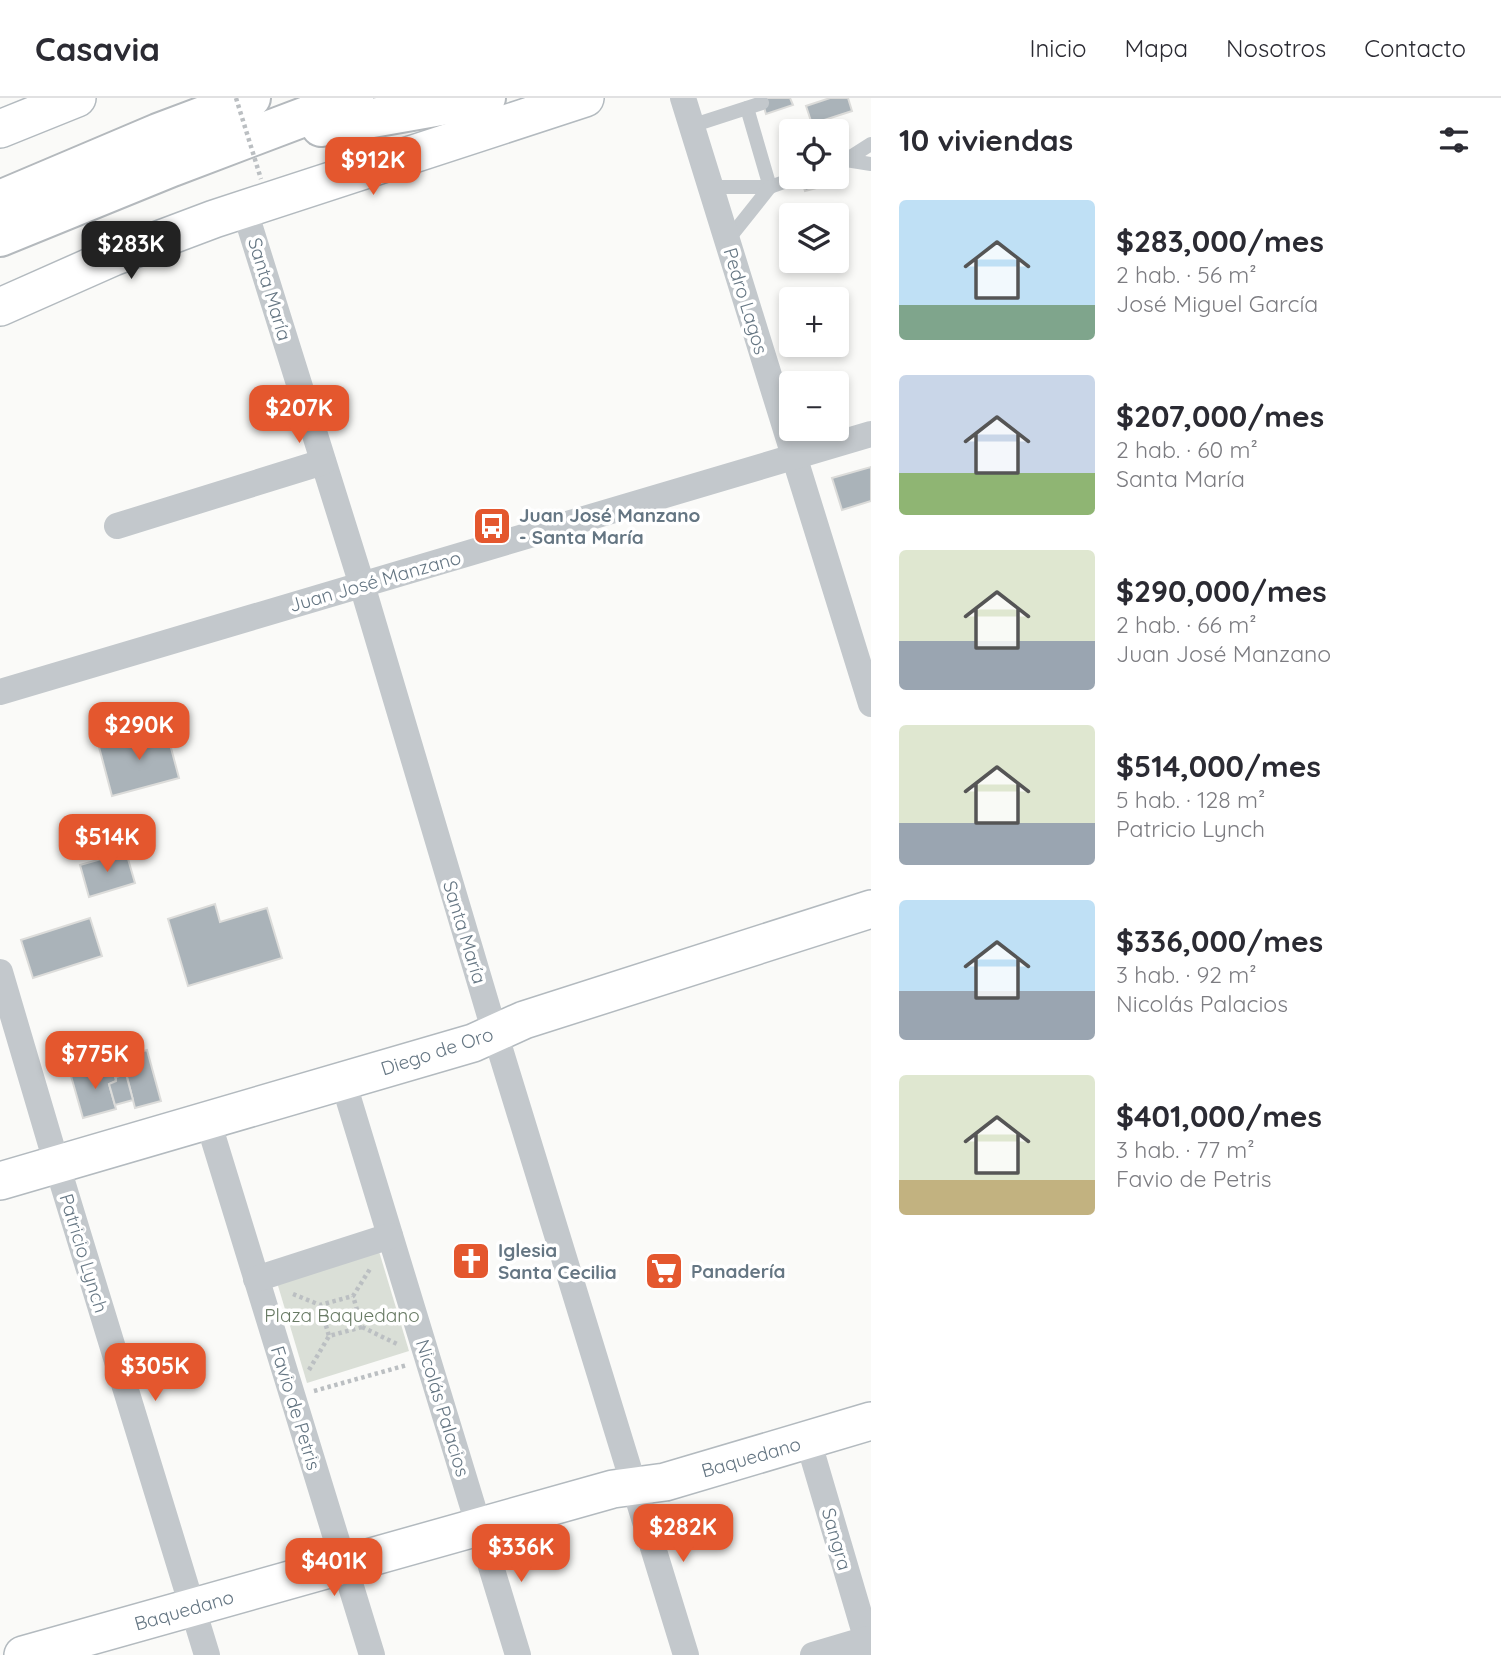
<!DOCTYPE html>
<html lang="es">
<meta charset="utf-8">
<style>
:root{--surface:#fff;--page:#f7f7f7;--text:#2b2b33;--muted:#7c7c81;--line:#e1e1e2;--accent:#e4572e}
body{margin:0;font-family:Quicksand,sans-serif;background:var(--page);color:var(--text);height:100vh;display:flex;flex-direction:column;font-size:26px;white-space:nowrap}
*{box-sizing:border-box;margin:0}
p{font-size:23px;color:var(--muted)}
.icon{flex:none;width:38px;height:38px;fill:none;stroke:currentColor;stroke-width:2;stroke-linecap:round;stroke-linejoin:round}
.map{position:relative;flex:1;overflow:hidden}
.details{display:flex;flex-direction:column;background:var(--surface);width:630px}
.details>*{flex:none}
.fabs{position:absolute;left:779px;top:21px;display:grid;gap:14px}
.fabs a{display:grid;place-items:center;width:70px;height:70px;border-radius:7px;background:var(--surface);box-shadow:0 4px 10px #0003;font-size:35px}
.price{position:absolute;translate:-50% -60px;padding:0 16px;border-radius:14px;background:var(--accent);color:#fff;font-size:23px;line-height:46px;filter:drop-shadow(0 2px 4px #0008)}
.price::after{content:'';position:absolute;left:50%;top:42px;width:21px;height:16px;margin-left:-10px;background:inherit;clip-path:polygon(0 0,100% 0,50% 100%)}
.price.current{background:#222;color:#fff}
ul{padding:0;list-style:none}
li{display:flex;align-items:center;gap:21px;height:175px;padding:0 28px}
li span{display:grid;place-items:center;flex:none;width:196px;height:140px;border-radius:7px;color:#555}
li>.icon{margin-inline-start:auto}
span .icon{width:84px;height:84px;fill:#fffc;stroke-width:1}
li b{font-size:30px}
h2{display:flex;justify-content:space-between;align-items:center;height:84px;padding:0 28px;font-size:30px}
header{display:flex;align-items:center;gap:42px;box-sizing:border-box;height:98px;padding:0 35px;background:var(--surface);border-bottom:2px solid var(--line)}
header strong{font-size:33px}
nav{display:flex;gap:38px;margin-inline-start:auto;font-size:24px}
main{display:flex;flex:1;min-height:0}
.map>svg:first-child{display:block}
</style>
<header>
<strong>Casavia</strong>
<nav><a>Inicio</a><a>Mapa</a><a>Nosotros</a><a>Contacto</a></nav>
</header>
<main>
<div class="map">
<svg width="871" height="1557" viewBox="0 0 871 1557">
<rect width="100%" height="100%" fill="#fafaf8"/>
<polygon fill="#dadfd7" points="378,1150 409,1253 307,1285 276,1181"/>
<g fill="#aab3b9" stroke="#dcdcda" stroke-width="2">
<polygon points="761,0 790,0 793,7 766,16"/>
<polygon points="830,0 848,0 852,13 812,26 806,8"/>
<polygon points="801,79 825,79 828,87 805,93"/>
<polygon points="871,369 871,403 842,412 832,380"/>
<polygon points="166,631 179,680 112,698 99,649"/>
<polygon points="126,754 135,785 89,799 80,767"/>
<polygon points="215,806 220,824 267,810 282,860 188,888 168,821"/>
<polygon points="90,820 102,858 33,880 21,842"/>
<polygon points="147,952 161,1003 135,1010 122,959"/>
<polygon points="112,967 116,983 109,986 116,1011 83,1020 71,978"/>
<polygon points="126,976 133,1002 115,1007 109,986 116,983 116,979"/>
</g>
<g fill="none" stroke-linecap="round" stroke-linejoin="round">
<defs>
<g id="secondary">
<polyline points="0,31 77,0"/>
<polyline points="0,209 113,159 214,121 585,0"/>
<polyline points="0,1083 473,945 524,922 871,811"/>
<polyline points="23,1557 613,1391 665,1384 871,1323"/>
</g>
<g id="highway">
<polyline points="321,29 486,0"/>
<polyline points="0,102 158,35 251,0"/>
<polyline points="0,139 172,69 354,0"/>
</g>
</defs>
<use href="#secondary" stroke="#b3babf" stroke-width="40"/>
<use href="#highway" stroke="#b4b9bd" stroke-width="42"/>
<g stroke="#bbbfc2" stroke-width="4.5" stroke-dasharray="3.5 3.5" stroke-linecap="butt">
<polyline points="293,1196 320,1207 353,1198 370,1171"/>
<polyline points="320,1207 329,1238 362,1229 353,1198"/>
<polyline points="362,1229 399,1247"/>
<polyline points="309,1272 329,1238"/>
<polyline points="314,1293 407,1267"/>
</g>
<g stroke="#c3c8cc" stroke-width="14">
<polyline points="747,10 770,89"/>
<polyline points="691,28 762,5"/>
<polyline points="846,62 871,66"/>
<polyline points="836,65 846,62 871,46"/>
<polyline points="710,89 770,89 798,79"/>
<polyline points="727,143 770,89"/>
</g>
<g stroke="#c3c8cc" stroke-width="26">
<polyline points="683,0 871,606"/>
<polyline points="244,110 362,487 495,935 686,1557"/>
<polyline points="117,428 323,364"/>
<polyline points="0,594 871,336"/>
<polyline points="0,874 57,1067 207,1557"/>
<polyline points="343,983 518,1557"/>
<polyline points="208,1023 372,1557"/>
<polyline points="256,1181 390,1138"/>
<polyline points="808,1342 871,1556"/>
<polyline points="813,1557 867,1541"/>
</g>
<use href="#secondary" stroke="#fff" stroke-width="37"/>
<use href="#highway" stroke="#fff" stroke-width="38"/>
<polyline stroke="#bbbfc2" stroke-width="4.5" stroke-dasharray="3.5 3.5" stroke-linecap="butt" points="236,0 261,81"/>
</g>
<defs>
<symbol id="bus-square" viewBox="-11 -11 22 22"><rect x="-9" y="-9" width="18" height="18" rx="4" fill="#e4572e" stroke="#fff"/><path d="M-5-6H5V4H4V6H2V4H-2V6H-4V4H-5ZM-3.5-4V0h7V-4ZM-3.5 1.2v1.5H-2V1.2ZM2 1.2v1.5H3.5V1.2Z" fill="#fff"/></symbol>
<symbol id="church-square" viewBox="-11 -11 22 22"><rect x="-9" y="-9" width="18" height="18" rx="4" fill="#e4572e" stroke="#fff"/><path d="M-1.2-6h2.4v3.5h3.3v2.4h-3.3V6h-2.4V-.1h-3.3v-2.4h3.3Z" fill="#fff"/></symbol>
<symbol id="supermarket-square" viewBox="-11 -11 22 22"><rect x="-9" y="-9" width="18" height="18" rx="4" fill="#e4572e" stroke="#fff"/><path d="M-6-5.5h2.5l.6 2H6L4.5 2H-2.5L-4.4-4H-6ZM-1.5 3.2a1.3 1.3 0 1 0 .1 0ZM3 3.2a1.3 1.3 0 1 0 .1 0Z" fill="#fff"/></symbol>
</defs>
<g fill-rule="evenodd">
<use href="#bus-square" x="470" y="406" width="44" height="44"/>
<use href="#church-square" x="449" y="1141" width="44" height="44"/>
<use href="#supermarket-square" x="642" y="1151" width="44" height="44"/>
</g>
<g text-anchor="middle" dominant-baseline="central" stroke-width="7" stroke-linejoin="round" paint-order="stroke">
<g font-size="19" fill="#657683" stroke="#fff">
<text transform="translate(270 191) rotate(73)">Santa María</text>
<text transform="translate(746 203) rotate(73)">Pedro Lagos</text>
<text transform="translate(375 483) rotate(-16)">Juan José Manzano</text>
<text transform="translate(465 834) rotate(73)">Santa María</text>
<text transform="translate(437 953) rotate(-18)">Diego de Oro</text>
<text transform="translate(84 1155) rotate(73)">Patricio Lynch</text>
<text transform="translate(296 1310) rotate(73)">Favio de Petris</text>
<text transform="translate(443 1310) rotate(73)">Nicolás Palacios</text>
<text transform="translate(751 1359) rotate(-16)">Baquedano</text>
<text transform="translate(837 1441) rotate(74)">Sangra</text>
<text transform="translate(184 1512) rotate(-16)">Baquedano</text>
</g>
<g font-size="19" font-weight="bold" fill="#657683" stroke="#fff" text-anchor="start">
<text x="519" y="417">Juan José Manzano<tspan x="519" dy="22">- Santa María</tspan></text>
<text x="498" y="1152">Iglesia<tspan x="498" dy="22">Santa Cecilia</tspan></text>
<text x="691" y="1173">Panadería</text>
</g>
<g font-size="19" fill="#687a64" stroke="#fff">
<text x="342" y="1217">Plaza Baquedano</text>
</g>
</g>
</svg>
<div class="fabs">
<a><svg class="icon" aria-label="locate" viewBox="0 0 24 24"><circle cx="12" cy="12" r="6"/><path d="M12 2v4M12 18v4M2 12h4M18 12h4"/></svg></a>
<a><svg class="icon" aria-label="layers" viewBox="0 0 24 24"><path d="M12 4l9 5-9 5-9-5zM3 14l9 5 9-5"/></svg></a>
<a>+</a>
<a>−</a>
</div>
<b class="price" style="left:373px;top:99px">$912K</b>
<b class="price current" style="left:131px;top:183px">$283K</b>
<b class="price" style="left:299px;top:347px">$207K</b>
<b class="price" style="left:139px;top:664px">$290K</b>
<b class="price" style="left:107px;top:776px">$514K</b>
<b class="price" style="left:95px;top:993px">$775K</b>
<b class="price" style="left:155px;top:1305px">$305K</b>
<b class="price" style="left:683px;top:1466px">$282K</b>
<b class="price" style="left:521px;top:1486px">$336K</b>
<b class="price" style="left:334px;top:1500px">$401K</b>
</div>
<section class="details">
<h2>10 viviendas<svg class="icon" aria-label="filters" viewBox="0 0 24 24"><path d="M4 7h16M4 17h16"/><circle cx="9" cy="7" r="2"/><circle cx="15" cy="17" r="2"/></svg></h2>
<ul>
<li><span style="background:linear-gradient(#bfe0f5 75%,#7fa58c 0)"><svg class="icon" aria-label="home" viewBox="0 0 24 24"><path d="M3 11l9-7 9 7M6 9v11h12V9"/></svg></span><div><b>$283,000/mes</b><p>2 hab. · 56 m²</p><p>José Miguel García</p></div></li>
<li><span style="background:linear-gradient(#c9d6e8 70%,#8fb573 0)"><svg class="icon" aria-label="home" viewBox="0 0 24 24"><path d="M3 11l9-7 9 7M6 9v11h12V9"/></svg></span><div><b>$207,000/mes</b><p>2 hab. · 60 m²</p><p>Santa María</p></div></li>
<li><span style="background:linear-gradient(#dfe7d0 65%,#9aa5b1 0)"><svg class="icon" aria-label="home" viewBox="0 0 24 24"><path d="M3 11l9-7 9 7M6 9v11h12V9"/></svg></span><div><b>$290,000/mes</b><p>2 hab. · 66 m²</p><p>Juan José Manzano</p></div></li>
<li><span style="background:linear-gradient(#dfe7d0 70%,#9aa5b1 0)"><svg class="icon" aria-label="home" viewBox="0 0 24 24"><path d="M3 11l9-7 9 7M6 9v11h12V9"/></svg></span><div><b>$514,000/mes</b><p>5 hab. · 128 m²</p><p>Patricio Lynch</p></div></li>
<li><span style="background:linear-gradient(#bfe0f5 65%,#9aa5b1 0)"><svg class="icon" aria-label="home" viewBox="0 0 24 24"><path d="M3 11l9-7 9 7M6 9v11h12V9"/></svg></span><div><b>$336,000/mes</b><p>3 hab. · 92 m²</p><p>Nicolás Palacios</p></div></li>
<li><span style="background:linear-gradient(#dfe7d0 75%,#c2b280 0)"><svg class="icon" aria-label="home" viewBox="0 0 24 24"><path d="M3 11l9-7 9 7M6 9v11h12V9"/></svg></span><div><b>$401,000/mes</b><p>3 hab. · 77 m²</p><p>Favio de Petris</p></div></li>
</ul>
</section>
</main>
